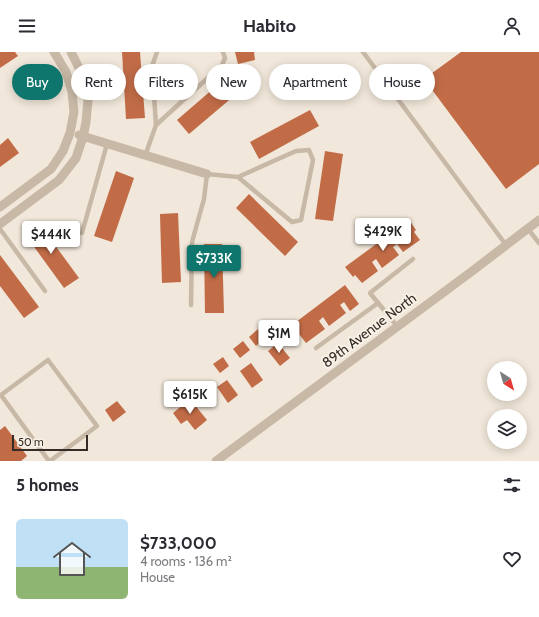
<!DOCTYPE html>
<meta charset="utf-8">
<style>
:root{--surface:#fff;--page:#f7f7f7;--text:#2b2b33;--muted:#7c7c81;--line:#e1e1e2;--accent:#0f766e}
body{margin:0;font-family:Cabin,sans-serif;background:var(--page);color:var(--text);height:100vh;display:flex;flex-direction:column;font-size:15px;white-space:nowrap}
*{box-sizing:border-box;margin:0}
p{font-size:13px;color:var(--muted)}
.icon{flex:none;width:22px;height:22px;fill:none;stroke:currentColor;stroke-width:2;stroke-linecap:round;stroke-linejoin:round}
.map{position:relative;height:409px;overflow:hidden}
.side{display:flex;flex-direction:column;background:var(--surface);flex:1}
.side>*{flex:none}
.guide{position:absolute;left:12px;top:12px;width:515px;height:36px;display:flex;gap:8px}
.needle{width:26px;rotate:143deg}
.fabs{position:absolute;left:487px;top:309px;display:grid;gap:8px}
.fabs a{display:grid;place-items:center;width:40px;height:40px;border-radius:50%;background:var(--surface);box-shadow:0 2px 10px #0003;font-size:20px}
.scale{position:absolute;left:12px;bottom:10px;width:76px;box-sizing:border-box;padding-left:4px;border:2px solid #352c27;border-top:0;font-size:11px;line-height:14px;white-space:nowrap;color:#352c27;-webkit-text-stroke:3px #f8f1e6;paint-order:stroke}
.price{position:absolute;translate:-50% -34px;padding:0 9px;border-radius:4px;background:#fff;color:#222;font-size:13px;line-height:26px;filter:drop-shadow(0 1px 2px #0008)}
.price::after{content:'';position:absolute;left:50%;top:24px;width:12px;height:9px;margin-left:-6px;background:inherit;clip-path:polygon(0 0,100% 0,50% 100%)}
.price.selected{background:var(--accent);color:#fff}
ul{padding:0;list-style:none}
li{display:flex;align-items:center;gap:12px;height:100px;padding:0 16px}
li+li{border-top:1px solid var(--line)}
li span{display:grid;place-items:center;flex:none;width:112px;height:80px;border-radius:6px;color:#555}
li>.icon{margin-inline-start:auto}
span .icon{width:48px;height:48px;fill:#fffc;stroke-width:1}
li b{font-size:17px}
h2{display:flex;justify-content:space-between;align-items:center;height:48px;padding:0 16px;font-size:17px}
.pill{padding:0 14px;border-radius:18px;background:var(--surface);box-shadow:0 2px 10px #0003;font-size:14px;line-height:36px}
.pill.selected{background:var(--accent);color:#fff}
header{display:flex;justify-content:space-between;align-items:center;height:52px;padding:0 16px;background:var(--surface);font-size:18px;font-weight:800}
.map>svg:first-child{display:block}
</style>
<header><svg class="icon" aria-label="menu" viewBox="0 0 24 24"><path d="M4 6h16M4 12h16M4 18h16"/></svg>Habito<svg class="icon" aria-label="person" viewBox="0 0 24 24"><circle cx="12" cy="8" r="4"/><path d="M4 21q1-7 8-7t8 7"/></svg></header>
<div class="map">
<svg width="539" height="409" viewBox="0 0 539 409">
<rect width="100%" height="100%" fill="#f1e7da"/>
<g fill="#c26c47">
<polygon points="0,0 15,0 18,4 0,16"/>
<polygon points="122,0 140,0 145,66 126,67"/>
<polygon points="235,0 254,0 255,8 238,12"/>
<polygon points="461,0 539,0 539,112 506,137 424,27"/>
<polygon points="229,23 241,38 189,82 177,68"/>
<polygon points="310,58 319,74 259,107 250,90"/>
<polygon points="8,86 19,101 0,115 0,93"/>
<polygon points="325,99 343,102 333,169 315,167"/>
<polygon points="116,119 134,126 112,190 94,184"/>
<polygon points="249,142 298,190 285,204 236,156"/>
<polygon points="178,161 181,230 162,231 160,162"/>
<polygon points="409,168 416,178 414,180 420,188 403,200 397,192 393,195 399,203 382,216 376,207 372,210 378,219 362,231 355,223 353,225 345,215"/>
<polygon points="38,170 79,226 64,236 24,181"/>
<polygon points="204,192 222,192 224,261 205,261"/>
<polygon points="0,203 39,255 24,266 0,234"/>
<polygon points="345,233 359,252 350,259 344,250 340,253 346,261 329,274 323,265 319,269 325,277 306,291 292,273"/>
<polygon points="258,277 265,286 256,294 249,285"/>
<polygon points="243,289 250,298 240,306 233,297"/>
<polygon points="278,291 290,306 280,314 268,299"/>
<polygon points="223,305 229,314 220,321 213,312"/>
<polygon points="251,311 263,328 252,336 240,319"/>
<polygon points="227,328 238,343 228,351 217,335"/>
<polygon points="190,347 207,368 195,378 187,368 181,372 173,361"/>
<polygon points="117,349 126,360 113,370 105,358"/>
<polygon points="5,374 27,404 21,409 0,409 0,378"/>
</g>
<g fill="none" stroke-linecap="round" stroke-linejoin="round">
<g stroke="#c8b8a6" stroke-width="4.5">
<polyline points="363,0 506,193"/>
<polyline points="156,73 222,13 225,6 223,0"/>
<polyline points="145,104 156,73 152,14 157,0"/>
<polyline points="0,177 45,239"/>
<polyline points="528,177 539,191"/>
<polyline points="82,181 107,92"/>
<polyline points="191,253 192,190 204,147 207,122 238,125 292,170 301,168 313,108 309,98 296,99 238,125"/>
<polyline points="397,274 370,241 413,207"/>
<polyline points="316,296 378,251"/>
<polyline points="49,409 1,343 48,308 97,374 50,409"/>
</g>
<g stroke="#c8b8a6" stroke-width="9">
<polyline points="79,83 207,122"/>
<polyline points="0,155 51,117 63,99 70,81 74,60 72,40 66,20 54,0"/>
<polyline points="0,172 59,128 76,106 83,85 86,70 88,48 84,26 71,0"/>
<polyline points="216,409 471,220 539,168"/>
</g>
</g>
<g text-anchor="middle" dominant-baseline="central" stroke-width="4" stroke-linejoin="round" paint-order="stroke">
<g font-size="14" fill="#352c27" stroke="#f8f1e6">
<text transform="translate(369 278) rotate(-37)">89th Avenue North</text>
</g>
</g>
</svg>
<div class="fabs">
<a><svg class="needle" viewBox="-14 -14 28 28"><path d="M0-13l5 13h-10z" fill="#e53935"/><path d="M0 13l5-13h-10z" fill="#7c7c81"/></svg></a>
<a><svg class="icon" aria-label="layers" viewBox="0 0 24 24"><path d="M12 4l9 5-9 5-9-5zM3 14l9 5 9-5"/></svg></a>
</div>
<div class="scale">50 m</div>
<b class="price" style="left:383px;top:200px">$429K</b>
<b class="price" style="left:51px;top:203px">$444K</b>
<b class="price selected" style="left:214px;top:227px">$733K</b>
<b class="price" style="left:279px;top:302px">$1M</b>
<b class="price" style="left:190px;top:363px">$615K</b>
<div class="guide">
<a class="pill selected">Buy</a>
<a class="pill">Rent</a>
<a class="pill">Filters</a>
<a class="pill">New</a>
<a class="pill">Apartment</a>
<a class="pill">House</a>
</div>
</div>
<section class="side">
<h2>5 homes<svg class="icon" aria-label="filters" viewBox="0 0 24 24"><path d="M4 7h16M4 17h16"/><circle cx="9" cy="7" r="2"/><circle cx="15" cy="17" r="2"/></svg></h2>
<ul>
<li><span style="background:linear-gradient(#bfe0f5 60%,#8fb573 0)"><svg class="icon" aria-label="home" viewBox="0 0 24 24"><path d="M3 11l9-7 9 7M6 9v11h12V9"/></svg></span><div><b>$733,000</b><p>4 rooms · 136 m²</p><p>House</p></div><svg class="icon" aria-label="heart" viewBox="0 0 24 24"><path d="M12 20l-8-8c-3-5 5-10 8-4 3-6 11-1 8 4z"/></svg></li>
</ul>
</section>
